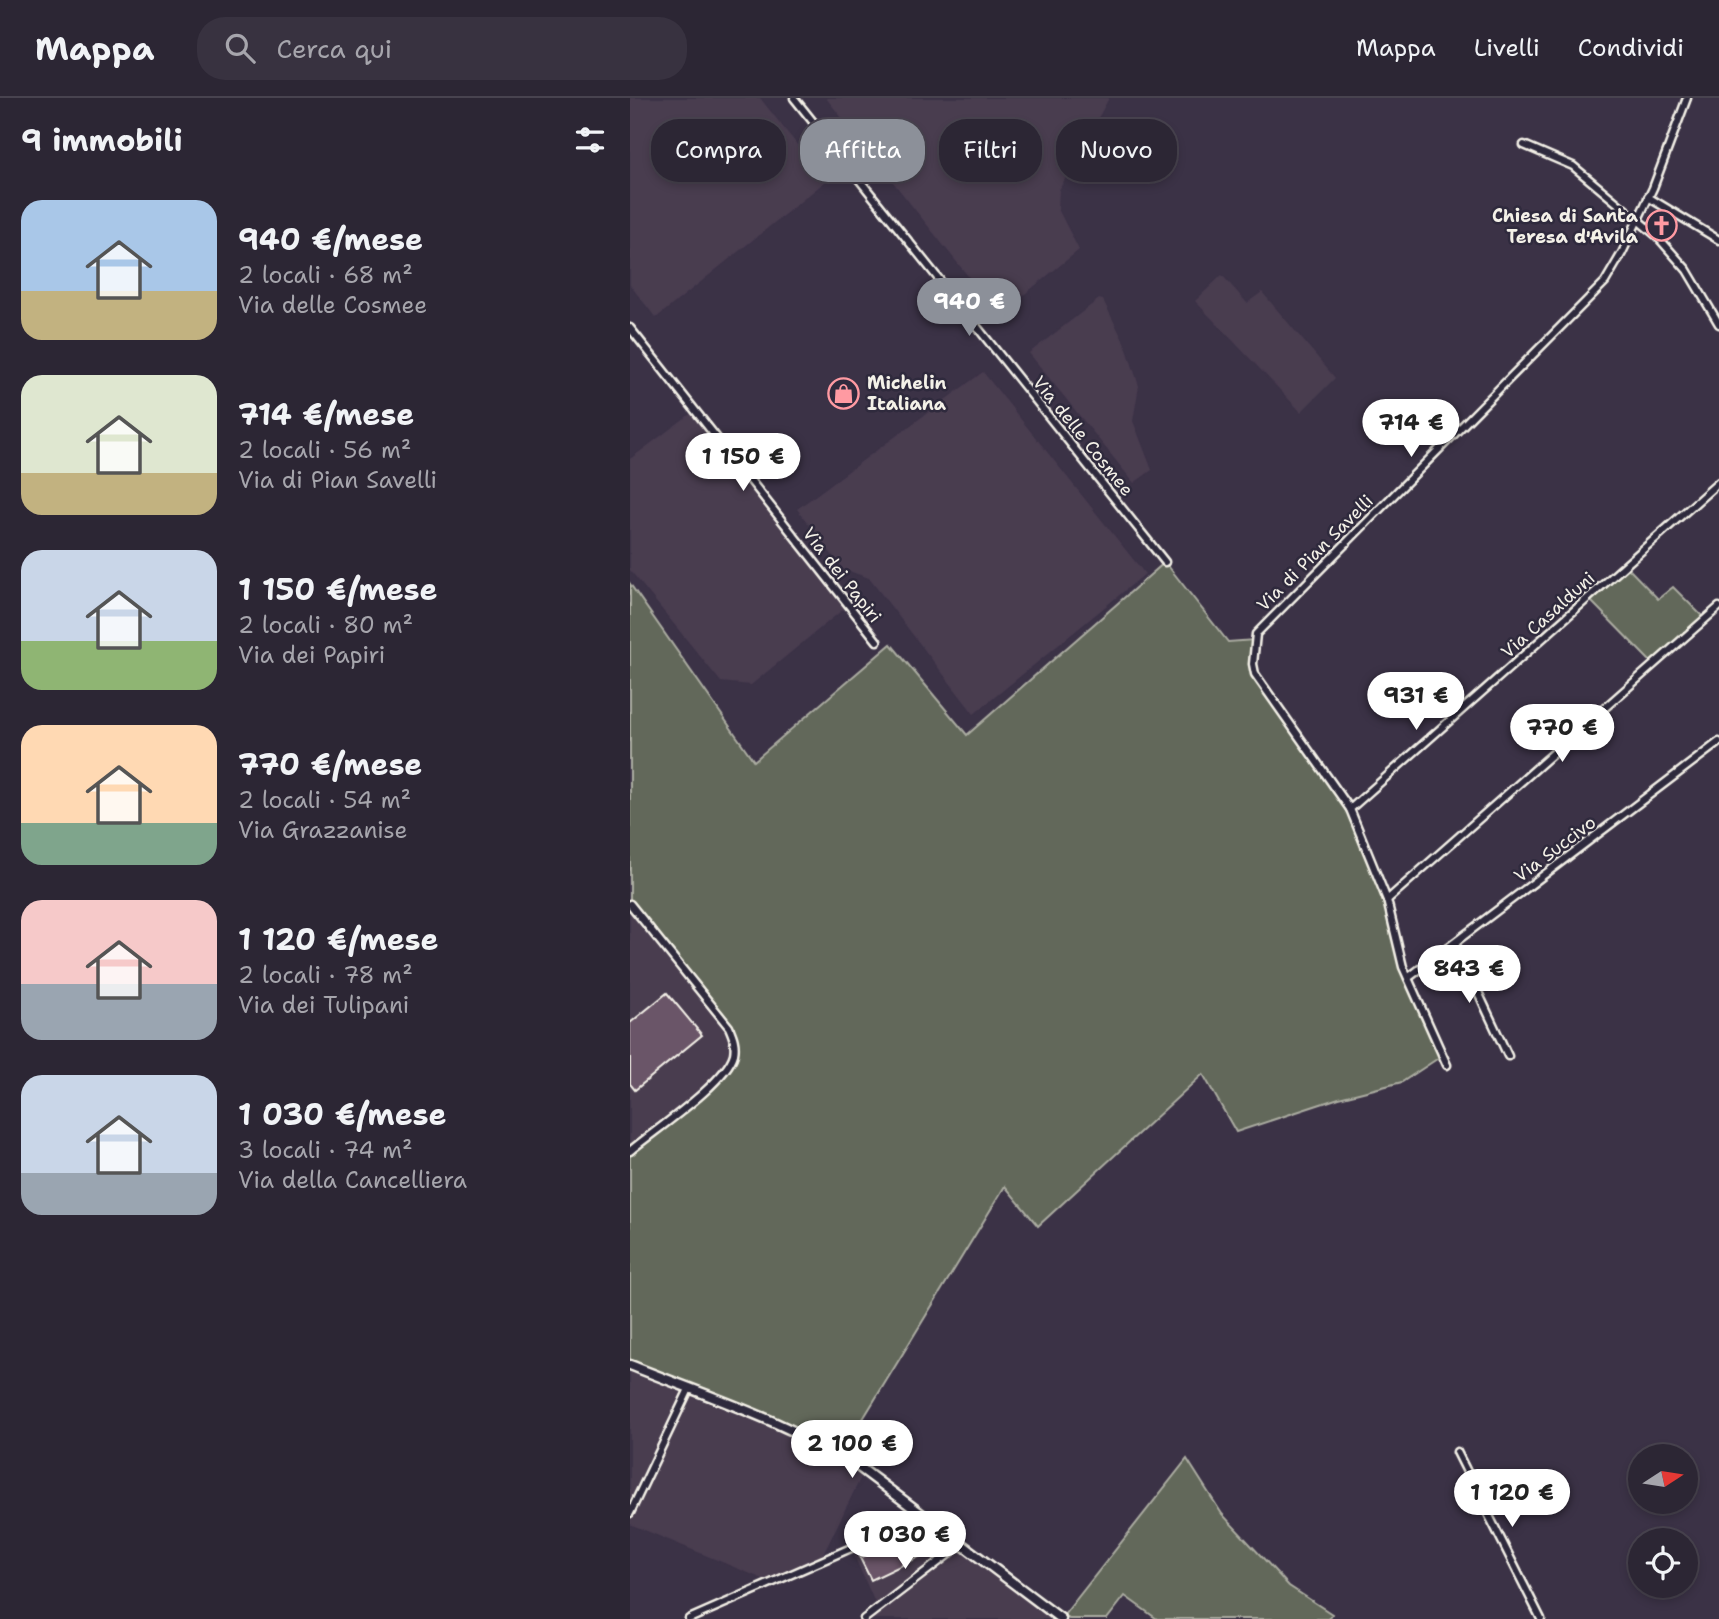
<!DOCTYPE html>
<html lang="it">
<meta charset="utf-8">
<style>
:root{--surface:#2c2634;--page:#383240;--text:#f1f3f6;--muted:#a6a5ac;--line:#48434f;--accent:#8c9099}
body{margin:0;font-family:"Shantell Sans",sans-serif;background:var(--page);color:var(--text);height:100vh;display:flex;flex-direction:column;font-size:26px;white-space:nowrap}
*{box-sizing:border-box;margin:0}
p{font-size:23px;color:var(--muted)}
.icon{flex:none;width:38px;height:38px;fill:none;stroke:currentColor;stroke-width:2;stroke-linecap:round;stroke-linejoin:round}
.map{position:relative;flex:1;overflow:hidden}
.details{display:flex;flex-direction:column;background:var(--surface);width:630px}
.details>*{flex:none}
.hud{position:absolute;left:21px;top:21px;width:665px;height:63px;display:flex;gap:14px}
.needle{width:46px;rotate:78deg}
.controls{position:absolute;left:998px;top:1346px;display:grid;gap:14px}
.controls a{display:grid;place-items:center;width:70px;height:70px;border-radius:50%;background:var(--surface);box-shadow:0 4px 10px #0003,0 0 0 2px var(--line);font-size:35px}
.price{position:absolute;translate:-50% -60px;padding:0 16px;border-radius:24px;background:#fff;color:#222;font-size:23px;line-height:46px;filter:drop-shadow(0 2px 4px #0008)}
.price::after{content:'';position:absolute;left:50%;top:42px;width:21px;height:16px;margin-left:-10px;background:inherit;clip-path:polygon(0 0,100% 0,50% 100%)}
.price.selected{background:var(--accent);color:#fff}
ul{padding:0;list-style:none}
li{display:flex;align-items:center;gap:21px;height:175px;padding:0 21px}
li span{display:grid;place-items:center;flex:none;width:196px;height:140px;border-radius:21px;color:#555}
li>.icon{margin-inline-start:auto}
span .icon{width:84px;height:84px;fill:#fffc;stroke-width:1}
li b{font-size:30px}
h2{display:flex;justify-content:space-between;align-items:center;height:84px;padding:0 21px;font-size:30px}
.tag{padding:0 24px;border-radius:28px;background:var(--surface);box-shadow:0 4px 10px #0003,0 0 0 2px var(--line);font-size:24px;line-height:63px}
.tag.selected{background:var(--accent);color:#fff}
header{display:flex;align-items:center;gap:42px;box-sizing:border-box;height:98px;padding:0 35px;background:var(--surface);border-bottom:2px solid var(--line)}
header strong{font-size:33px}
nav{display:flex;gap:38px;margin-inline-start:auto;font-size:24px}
.search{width:490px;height:63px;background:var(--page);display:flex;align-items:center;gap:18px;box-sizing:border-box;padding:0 24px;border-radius:28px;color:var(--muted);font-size:26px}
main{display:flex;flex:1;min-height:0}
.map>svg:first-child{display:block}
</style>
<header>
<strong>Mappa</strong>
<div class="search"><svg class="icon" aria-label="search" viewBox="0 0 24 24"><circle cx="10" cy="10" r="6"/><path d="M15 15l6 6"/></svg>Cerca qui</div>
<nav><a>Mappa</a><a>Livelli</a><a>Condividi</a></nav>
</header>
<main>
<section class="details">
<h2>9 immobili<svg class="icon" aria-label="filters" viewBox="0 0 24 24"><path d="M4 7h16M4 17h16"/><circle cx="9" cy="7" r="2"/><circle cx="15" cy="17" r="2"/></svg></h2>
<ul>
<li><span style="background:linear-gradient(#a9c7e8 65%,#c2b280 0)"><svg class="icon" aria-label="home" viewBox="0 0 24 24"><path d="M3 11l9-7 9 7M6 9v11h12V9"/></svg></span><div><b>940 €/mese</b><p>2 locali · 68 m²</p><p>Via delle Cosmee</p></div></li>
<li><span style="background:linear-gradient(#dfe7d0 70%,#c2b280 0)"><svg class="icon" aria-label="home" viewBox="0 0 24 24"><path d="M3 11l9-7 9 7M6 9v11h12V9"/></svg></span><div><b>714 €/mese</b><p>2 locali · 56 m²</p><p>Via di Pian Savelli</p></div></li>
<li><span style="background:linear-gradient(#c9d6e8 65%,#8fb573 0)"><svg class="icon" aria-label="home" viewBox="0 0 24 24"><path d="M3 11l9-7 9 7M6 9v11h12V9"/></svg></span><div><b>1 150 €/mese</b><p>2 locali · 80 m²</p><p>Via dei Papiri</p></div></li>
<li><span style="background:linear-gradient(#ffd9b3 70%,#7fa58c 0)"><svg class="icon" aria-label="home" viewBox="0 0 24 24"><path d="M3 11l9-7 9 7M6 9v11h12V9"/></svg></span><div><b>770 €/mese</b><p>2 locali · 54 m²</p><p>Via Grazzanise</p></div></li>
<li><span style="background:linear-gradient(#f6c9c9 60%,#9aa5b1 0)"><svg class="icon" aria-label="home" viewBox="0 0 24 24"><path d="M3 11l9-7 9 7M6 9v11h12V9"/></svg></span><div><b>1 120 €/mese</b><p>2 locali · 78 m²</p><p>Via dei Tulipani</p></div></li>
<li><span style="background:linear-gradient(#c9d6e8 70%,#9aa5b1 0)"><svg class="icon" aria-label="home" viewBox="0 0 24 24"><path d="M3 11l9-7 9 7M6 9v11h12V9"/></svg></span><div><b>1 030 €/mese</b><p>3 locali · 74 m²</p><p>Via della Cancelliera</p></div></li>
</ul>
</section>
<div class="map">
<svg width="1089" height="1521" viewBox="0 0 1089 1521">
<rect width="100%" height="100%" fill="#3b3246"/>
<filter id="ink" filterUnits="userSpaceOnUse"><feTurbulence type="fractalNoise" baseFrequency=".0143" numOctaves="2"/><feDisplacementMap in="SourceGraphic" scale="14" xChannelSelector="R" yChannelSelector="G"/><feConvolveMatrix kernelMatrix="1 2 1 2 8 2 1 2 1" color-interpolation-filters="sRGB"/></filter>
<g filter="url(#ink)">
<g fill="#493c50">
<polygon points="0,0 130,0 196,83 26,220 0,187"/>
<polygon points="196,0 479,0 429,92 428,111 449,152 369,217"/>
<polygon points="592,177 617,205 632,194 705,280 671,314 565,203"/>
<polygon points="469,201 473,202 496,248 509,288 503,323 522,372 504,385 399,255"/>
<polygon points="353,274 515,476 344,616 239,480 213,471 167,411"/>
<polygon points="63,314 216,509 121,587 91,584 0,472 0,361"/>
<polygon points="0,807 99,929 104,957 91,978 0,1052"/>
<polygon points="0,1274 142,1330 201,1357 231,1379 191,1461 138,1483 0,1426"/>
<polygon points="293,1422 326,1446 246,1507 222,1453"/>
<polygon points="331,1451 424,1521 241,1521"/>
</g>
<g fill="#62685a" stroke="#abaca1" stroke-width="2">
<polygon points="535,464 598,544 624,542 623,569 720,711 757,802 769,857 813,957 772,984 709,1000 606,1034 573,976 408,1128 375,1088 211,1357 0,1267 0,1052 91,978 104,957 99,929 0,807 0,486 124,663 261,546 337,637"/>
<polygon points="998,470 1028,501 1043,489 1073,519 1022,565 961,503"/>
<polygon points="557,1361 592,1416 659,1488 702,1516 699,1521 527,1521 495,1498 477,1521 439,1521 434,1517"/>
</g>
<g fill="#6a5468" stroke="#f4f1e8" stroke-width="2">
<polygon points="37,895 72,937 5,992 0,986 0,925"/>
<polygon points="282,1435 293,1457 241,1482 230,1460"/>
</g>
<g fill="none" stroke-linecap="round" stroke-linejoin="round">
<defs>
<g id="minor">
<polyline points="164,0 535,464"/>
<polyline points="894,47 943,68 1027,138 1057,172 1089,226"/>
<polyline points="1018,99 1089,142"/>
<polyline points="0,230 247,543"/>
<polyline points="720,711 625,576 623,566 626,536 975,184 992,155 1023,90 1057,0"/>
<polyline points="757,802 1089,509"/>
<path d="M0,806L99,929C103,938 106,946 104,956C96,985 25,1032 0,1053"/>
<polyline points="825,845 878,958"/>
<polyline points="778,880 1089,644"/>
<polyline points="817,967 773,869 757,802 720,711 1089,384"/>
<polyline points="827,1354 911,1521"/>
<polyline points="0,1415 59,1291"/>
<polyline points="59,1521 294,1418"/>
<polyline points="234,1521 332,1446"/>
</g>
<path id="tertiary" d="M0,1267C77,1298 159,1324 229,1369L431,1521"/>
</defs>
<use href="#minor" stroke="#f4f1e8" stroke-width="11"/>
<use href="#tertiary" stroke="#f4f1e8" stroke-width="13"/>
<use href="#minor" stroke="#2f2a3d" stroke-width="6"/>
<use href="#tertiary" stroke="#2f2a3d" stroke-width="8"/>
</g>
</g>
<defs>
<symbol id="church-ring" viewBox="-11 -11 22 22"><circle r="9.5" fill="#2f2a3d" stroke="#ff9aa2" stroke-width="1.5"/><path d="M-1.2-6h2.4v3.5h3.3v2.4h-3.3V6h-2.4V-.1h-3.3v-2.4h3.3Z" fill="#ff9aa2"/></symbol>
<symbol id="shop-ring" viewBox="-11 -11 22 22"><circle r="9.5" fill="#2f2a3d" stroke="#ff9aa2" stroke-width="1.5"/><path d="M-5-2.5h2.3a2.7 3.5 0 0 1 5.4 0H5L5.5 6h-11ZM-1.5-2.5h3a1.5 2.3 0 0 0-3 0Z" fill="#ff9aa2"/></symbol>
</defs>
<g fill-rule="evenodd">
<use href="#church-ring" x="1014" y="110" width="35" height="35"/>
<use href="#shop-ring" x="196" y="278" width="35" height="35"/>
</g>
<g text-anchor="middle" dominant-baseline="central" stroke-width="5" stroke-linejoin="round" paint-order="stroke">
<g font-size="18" font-weight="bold" fill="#f4f1e8" stroke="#2f2a3d" text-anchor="end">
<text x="1008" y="118">Chiesa di Santa<tspan x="1008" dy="21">Teresa d'Avila</tspan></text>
<text x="237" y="285" text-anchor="start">Michelin<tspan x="237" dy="21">Italiana</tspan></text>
</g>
<g font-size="18" fill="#f4f1e8" stroke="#2f2a3d">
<text transform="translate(453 338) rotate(51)">Via delle Cosmee</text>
<text transform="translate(685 455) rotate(-45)">Via di Pian Savelli</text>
<text transform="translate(212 477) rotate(52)">Via dei Papiri</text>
<text transform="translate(918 517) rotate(-42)">Via Casalduni</text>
<text transform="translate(925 751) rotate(-37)">Via Succivo</text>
</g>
</g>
</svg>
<div class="controls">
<a><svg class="needle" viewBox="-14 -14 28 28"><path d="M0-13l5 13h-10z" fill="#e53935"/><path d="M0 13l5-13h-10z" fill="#a6a5ac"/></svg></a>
<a><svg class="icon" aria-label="locate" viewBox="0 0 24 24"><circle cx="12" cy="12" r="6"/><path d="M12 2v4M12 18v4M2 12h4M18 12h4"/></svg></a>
</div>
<b class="price selected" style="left:339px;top:240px">940 €</b>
<b class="price" style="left:781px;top:361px">714 €</b>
<b class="price" style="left:113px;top:395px">1 150 €</b>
<b class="price" style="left:786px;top:634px">931 €</b>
<b class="price" style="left:932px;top:666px">770 €</b>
<b class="price" style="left:839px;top:907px">843 €</b>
<b class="price" style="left:222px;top:1382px">2 100 €</b>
<b class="price" style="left:882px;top:1431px">1 120 €</b>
<b class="price" style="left:275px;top:1473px">1 030 €</b>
<div class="hud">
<a class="tag">Compra</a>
<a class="tag selected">Affitta</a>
<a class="tag">Filtri</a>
<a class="tag">Nuovo</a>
</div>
</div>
</main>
